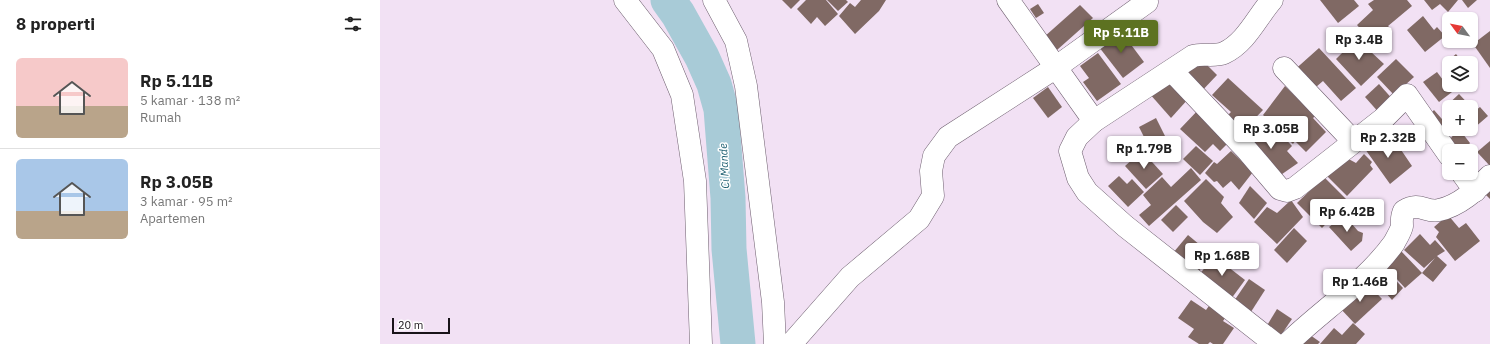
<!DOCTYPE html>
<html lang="id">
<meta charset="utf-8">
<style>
:root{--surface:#fff;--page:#f6f6f6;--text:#222;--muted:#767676;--line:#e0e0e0;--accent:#5d7221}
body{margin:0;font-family:"IBM Plex Sans",sans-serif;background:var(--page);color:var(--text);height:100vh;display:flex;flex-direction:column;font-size:15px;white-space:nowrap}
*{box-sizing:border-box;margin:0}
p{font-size:13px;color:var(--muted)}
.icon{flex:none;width:22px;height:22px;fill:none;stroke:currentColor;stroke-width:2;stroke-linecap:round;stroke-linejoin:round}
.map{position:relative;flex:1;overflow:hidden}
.panel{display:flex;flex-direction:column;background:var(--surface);width:380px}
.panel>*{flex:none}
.needle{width:26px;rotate:302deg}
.buttons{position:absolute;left:1062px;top:12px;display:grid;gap:8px}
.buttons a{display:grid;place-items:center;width:36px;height:36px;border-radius:6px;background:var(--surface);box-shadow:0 1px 3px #0004;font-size:20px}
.scale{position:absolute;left:12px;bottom:10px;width:58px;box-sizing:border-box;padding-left:4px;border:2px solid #191319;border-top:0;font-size:11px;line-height:14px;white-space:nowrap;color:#191319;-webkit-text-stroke:3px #fff;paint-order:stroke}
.price{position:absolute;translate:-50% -34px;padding:0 9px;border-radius:4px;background:#fff;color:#222;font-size:13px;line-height:26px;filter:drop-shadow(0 1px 2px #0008)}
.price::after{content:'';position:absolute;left:50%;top:24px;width:12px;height:9px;margin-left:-6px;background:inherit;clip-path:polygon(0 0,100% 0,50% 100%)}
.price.current{background:var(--accent);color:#fff}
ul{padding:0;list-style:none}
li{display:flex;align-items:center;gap:12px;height:100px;padding:0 16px}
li+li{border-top:1px solid var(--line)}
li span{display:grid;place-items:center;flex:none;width:112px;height:80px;border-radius:6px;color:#555}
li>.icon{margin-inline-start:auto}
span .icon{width:48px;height:48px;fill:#fffc;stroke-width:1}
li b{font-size:17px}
h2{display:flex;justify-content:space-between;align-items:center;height:48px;padding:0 16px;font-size:17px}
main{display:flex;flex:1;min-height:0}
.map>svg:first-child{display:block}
</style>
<main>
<section class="panel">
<h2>8 properti<svg class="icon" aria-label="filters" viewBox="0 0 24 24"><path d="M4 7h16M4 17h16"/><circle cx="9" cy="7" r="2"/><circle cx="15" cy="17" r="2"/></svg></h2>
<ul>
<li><span style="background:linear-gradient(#f6c9c9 60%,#b9a48a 0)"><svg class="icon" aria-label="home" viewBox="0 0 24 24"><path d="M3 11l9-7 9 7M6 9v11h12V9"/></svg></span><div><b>Rp 5.11B</b><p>5 kamar · 138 m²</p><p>Rumah</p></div></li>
<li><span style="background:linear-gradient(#a9c7e8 65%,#b9a48a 0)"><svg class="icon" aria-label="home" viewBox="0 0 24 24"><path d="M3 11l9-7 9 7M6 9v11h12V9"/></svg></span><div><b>Rp 3.05B</b><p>3 kamar · 95 m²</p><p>Apartemen</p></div></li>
</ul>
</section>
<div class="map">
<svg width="1110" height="344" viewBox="0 0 1110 344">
<rect width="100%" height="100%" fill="#f2e1f4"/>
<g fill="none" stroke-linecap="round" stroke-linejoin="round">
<polyline stroke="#a8cbd7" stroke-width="35" points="288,0 298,14 322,57 334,84 341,109 348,198 349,249 358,344"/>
</g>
<g fill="#806964">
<polygon points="402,0 420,0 411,9"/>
<polygon points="426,0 446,0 458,14 445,26 437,17 431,24 417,9"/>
<polygon points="447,0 466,0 468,2 458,11"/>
<polygon points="481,0 506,0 499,11 475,34 459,16 470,3 475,7"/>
<polygon points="940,0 974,0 979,6 958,23"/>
<polygon points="994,0 1027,0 1032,6 1008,26 1012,30 1008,36 993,43 977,25 993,10 988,4"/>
<polygon points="1044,0 1078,0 1068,12 1060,4 1052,10"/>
<polygon points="1082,0 1097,0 1088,8"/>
<polygon points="658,4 664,13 656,18 650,9"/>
<polygon points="700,5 713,18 677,50 664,37"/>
<polygon points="1043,16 1054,30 1057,27 1065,36 1045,52 1027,30"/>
<polygon points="740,30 764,62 743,78 719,47"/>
<polygon points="1110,31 1110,68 1093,44"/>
<polygon points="973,36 989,52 990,51 1004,64 981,86 956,59 966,49 963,46"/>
<polygon points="939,48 976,88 961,101 943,81 929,93 911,73"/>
<polygon points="718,53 741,84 717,101 703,82 709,78 700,66"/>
<polygon points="1076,54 1083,63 1069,63 1069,72 1063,65"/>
<polygon points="821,59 837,75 819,94 803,78"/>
<polygon points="1016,59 1034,77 1014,95 997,77"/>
<polygon points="1057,72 1072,92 1059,102 1043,82"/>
<polygon points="787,77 809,98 791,118 769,93"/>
<polygon points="848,78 883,110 859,135 843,120 851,112 832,95"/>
<polygon points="999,84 1015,102 1001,115 985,97"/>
<polygon points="905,86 922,103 941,111 933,118 946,132 926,152 915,141 913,144 883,115"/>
<polygon points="668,87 682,107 668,118 653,98"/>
<polygon points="1079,94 1095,111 1100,107 1108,116 1086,135 1081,129 1091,129 1091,107 1069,107 1069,116 1063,109"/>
<polygon points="820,108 852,139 840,151 833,144 825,152 800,129"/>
<polygon points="1054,110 1069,127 1069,129 1072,130 1063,138 1045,119"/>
<polygon points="776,118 787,140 770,149 759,127"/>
<polygon points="879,122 893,134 899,132 912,146 907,151 918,163 895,179 863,141"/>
<polygon points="1079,129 1090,143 1084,151 1080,151 1069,140"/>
<polygon points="987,135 997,151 1013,138 1032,166 1010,184 980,142"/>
<polygon points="1110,141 1110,166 1097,152"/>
<polygon points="816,146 833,161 820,175 803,159"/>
<polygon points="762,151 783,174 766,189 745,166"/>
<polygon points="851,151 873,172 859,190 851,181 843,188 837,181 834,182 825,173 834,162 837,164"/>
<polygon points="984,154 992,162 990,165 993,169 967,196 946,175 963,156 976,163"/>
<polygon points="811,168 821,180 769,226 759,215 771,205 763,195 782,177 791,187"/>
<polygon points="739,176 747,184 752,179 764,192 748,207 728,186"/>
<polygon points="944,177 968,201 942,228 917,203"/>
<polygon points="826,179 844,197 841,203 853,217 837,233 823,222 804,201"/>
<polygon points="1110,180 1110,199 1100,189"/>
<polygon points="870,186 887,203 874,219 859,203"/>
<polygon points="911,200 923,217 897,244 874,222 887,207 897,213"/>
<polygon points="796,205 808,217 793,232 781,220"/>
<polygon points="964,215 978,231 983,233 982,241 971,251 949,227"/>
<polygon points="1068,215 1079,228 1086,223 1100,241 1075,261 1056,237 1059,232 1054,227"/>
<polygon points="914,228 927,241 907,263 894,250"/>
<polygon points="1040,234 1050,245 1055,240 1065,251 1057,256 1067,265 1053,282 1042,273 1055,258 1044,268 1024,250"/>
<polygon points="808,235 832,255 818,272 793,253"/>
<polygon points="1021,251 1042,273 1025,288 1005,266"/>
<polygon points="834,256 865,280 851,299 819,275"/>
<polygon points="1003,267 1023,288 1012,300 1000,286 996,289 989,281"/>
<polygon points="869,279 885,290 869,315 852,304"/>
<polygon points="986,282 1002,299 975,324 959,307"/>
<polygon points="811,300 826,310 831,303 848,314 843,321 854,328 843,344 833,344 830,342 828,344 819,344 808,337 814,329 798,318"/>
<polygon points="897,309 912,319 897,341 883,332"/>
<polygon points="973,323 985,334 976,344 940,344 954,328 962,335"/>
<polygon points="923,330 940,342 938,344 913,344"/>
</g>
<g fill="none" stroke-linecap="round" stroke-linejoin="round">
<defs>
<g id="minor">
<polyline points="245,0 283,49 302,95 315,181 321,344"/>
<polyline points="334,0 356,41 366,86 393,302 395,344"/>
<polyline points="628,0 714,121"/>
<path d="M892,0C877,17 866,43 844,53C834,57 823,53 813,56L714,121L697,137L690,151L698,178L707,192L745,226L895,344"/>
<polyline points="904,68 973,141"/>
<polyline points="792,71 866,149 900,189 907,191 915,188 1003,119 1027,95 1069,155"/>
<polyline points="1082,173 1095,191"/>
<polyline points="411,344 470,277 539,219 553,196 551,171 554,156 568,137 675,68 767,2"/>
<path d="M907,344C942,310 985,283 1014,243C1016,239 1021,231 1022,226C1022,220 1021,217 1024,211C1040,201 1045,213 1059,210C1079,206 1096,190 1110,176"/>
</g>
</defs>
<use href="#minor" stroke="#6d5e6e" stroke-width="23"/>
<use href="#minor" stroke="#fff" stroke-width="22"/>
</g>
<g text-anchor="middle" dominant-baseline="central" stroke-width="3" stroke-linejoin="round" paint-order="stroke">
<g font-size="11" font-style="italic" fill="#195c6e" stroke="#fff">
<text transform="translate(344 166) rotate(-93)">Ci Mande</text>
</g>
</g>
</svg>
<div class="buttons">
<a><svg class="needle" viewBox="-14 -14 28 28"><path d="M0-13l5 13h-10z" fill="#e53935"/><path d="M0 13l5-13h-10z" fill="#767676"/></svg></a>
<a><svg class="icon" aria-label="layers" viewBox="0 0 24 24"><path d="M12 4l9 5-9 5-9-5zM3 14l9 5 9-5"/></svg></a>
<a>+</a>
<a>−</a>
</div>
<div class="scale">20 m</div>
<b class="price current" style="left:741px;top:54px">Rp 5.11B</b>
<b class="price" style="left:979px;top:61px">Rp 3.4B</b>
<b class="price" style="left:891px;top:150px">Rp 3.05B</b>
<b class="price" style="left:1008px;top:159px">Rp 2.32B</b>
<b class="price" style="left:764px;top:170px">Rp 1.79B</b>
<b class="price" style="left:967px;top:233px">Rp 6.42B</b>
<b class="price" style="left:842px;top:277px">Rp 1.68B</b>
<b class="price" style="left:980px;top:303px">Rp 1.46B</b>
</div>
</main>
